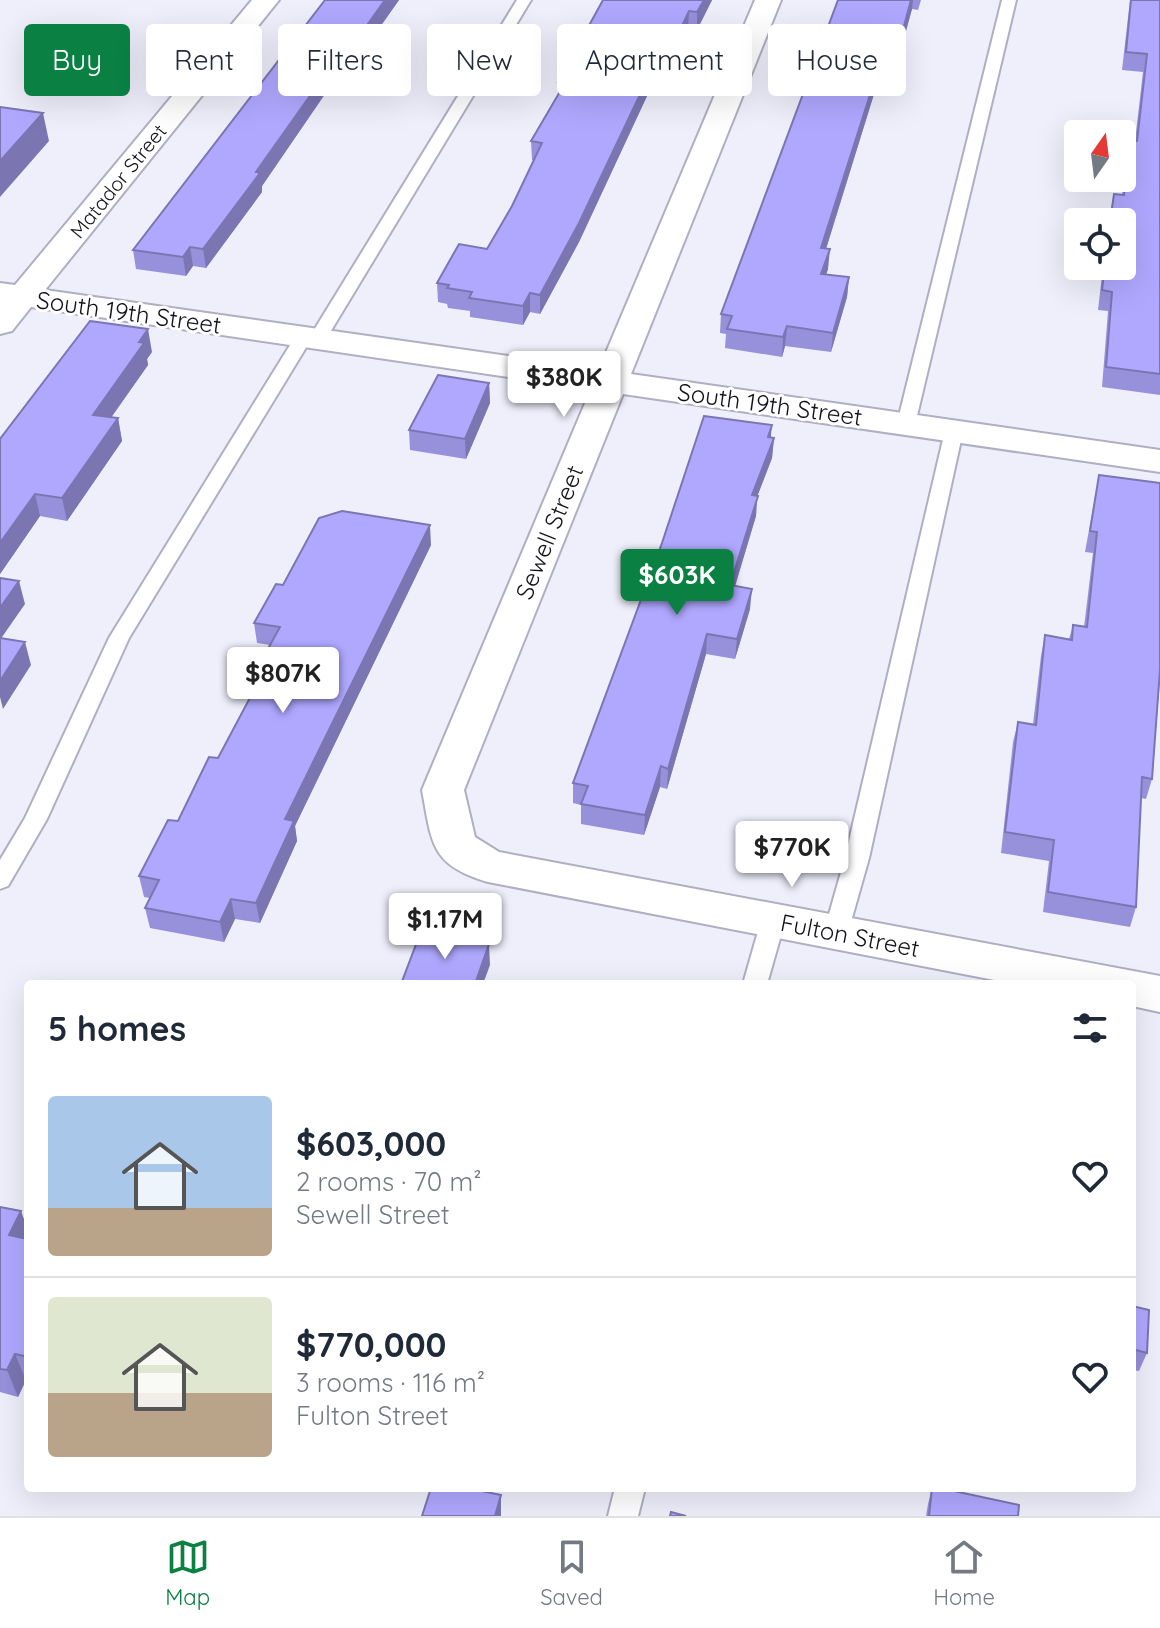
<!DOCTYPE html>
<meta charset="utf-8">
<style>
:root{--surface:#fff;--page:#f6f6f7;--text:#1f2937;--muted:#747a83;--line:#e0e1e3;--accent:#0b8043}
body{margin:0;font-family:Quicksand,sans-serif;background:var(--page);color:var(--text);height:100vh;display:flex;flex-direction:column;font-size:30px;white-space:nowrap}
*{box-sizing:border-box;margin:0}
p{font-size:26px;color:var(--muted)}
.icon{flex:none;width:44px;height:44px;fill:none;stroke:currentColor;stroke-width:2;stroke-linecap:round;stroke-linejoin:round}
.map{position:relative;flex:1;overflow:hidden}
.sheet{position:absolute;left:24px;top:980px;width:1112px;height:512px;display:flex;flex-direction:column;background:var(--surface);border-radius:8px;box-shadow:0 8px 32px #0002}
.sheet>*{flex:none}
.banner{position:absolute;left:24px;top:24px;width:1112px;height:72px;display:flex;gap:16px}
.needle{width:52px;rotate:14deg}
.tools{position:absolute;left:1064px;top:120px;display:grid;gap:16px}
.tools a{display:grid;place-items:center;width:72px;height:72px;border-radius:8px;background:var(--surface);box-shadow:0 8px 32px #0002;font-size:40px}
.price{position:absolute;translate:-50% -68px;padding:0 18px;border-radius:8px;background:#fff;color:#222;font-size:26px;line-height:52px;filter:drop-shadow(0 2px 4px #0008)}
.price::after{content:'';position:absolute;left:50%;top:48px;width:24px;height:18px;margin-left:-12px;background:inherit;clip-path:polygon(0 0,100% 0,50% 100%)}
.price.active{background:var(--accent);color:#fff}
ul{padding:0;list-style:none}
li{display:flex;align-items:center;gap:24px;height:200px;padding:0 24px}
li+li{border-top:2px solid var(--line)}
li span{display:grid;place-items:center;flex:none;width:224px;height:160px;border-radius:8px;color:#555}
li>.icon{margin-inline-start:auto}
span .icon{width:96px;height:96px;fill:#fffc;stroke-width:1}
li b{font-size:34px}
h2{display:flex;justify-content:space-between;align-items:center;height:96px;padding:0 24px;font-size:34px}
.chip{padding:0 28px;border-radius:8px;background:var(--surface);box-shadow:0 8px 32px #0002;font-size:28px;line-height:72px}
.chip.active{background:var(--accent);color:#fff}
.dock{display:flex;justify-content:space-around;align-items:center;height:112px;border-top:2px solid var(--line);background:var(--surface);font-size:22px;color:var(--muted)}
.dock a{display:grid;justify-items:center;gap:4px}
.dock .active{color:var(--accent)}
.map>svg:first-child{display:block}
</style>
<div class="map">
<svg width="1160" height="1516" viewBox="0 0 1160 1516">
<rect width="100%" height="100%" fill="#efeffc"/>
<g fill="none" stroke-linecap="round" stroke-linejoin="round">
<defs>
<g id="lane">
<polygon points="517,0 531,0 326,339 317,344 310,341 129,638 47,819 8,886 0,889 0,860 25,818 109,638 295,337 304,332 311,335"/>
<polygon points="1002,0 1016,0 915,424 906,430 897,424"/>
<polygon points="954,425 963,431 869,858 848,932 844,938 836,941 828,938 824,932 845,858 945,431"/>
<polygon points="773,912 781,915 785,921 767,984 743,984 761,921 765,915"/>
<polygon points="615,1488 645,1488 638,1516 608,1516"/>
</g>
<path id="street" d="M252,0H279L45,290L599,369L755,0H781L631,374L1160,450V472L623,394L464,790L475,837L499,852L1160,976V1012L1132,1006V984H1015L488,882C430,865 432,843 422,790L591,389L31,307L12,331L0,334V283L15,285Z"/>
</defs>
<use href="#lane" stroke="#afaec2" stroke-width="4"/>
<use href="#street" stroke="#afaec2" stroke-width="4"/>
<use href="#lane" fill="#fff" fill-rule="evenodd"/>
<use href="#street" fill="#fff" fill-rule="evenodd"/>
</g>
<g fill="#9790db">
<polygon points="325,0 399,0 332,95 325,94 262,186 262,192 206,268 193,266 186,276 136,269 133,250"/>
<polygon points="603,0 712,0 697,30 688,29 670,67 661,66 579,242 540,314 530,312 523,325 470,317 470,311 448,308 447,304 438,302 437,283 487,249 512,206 534,160 532,160 531,141 558,95 558,82"/>
<polygon points="838,0 921,0 918,10 912,9 888,96 874,94 826,249 828,269 826,274 849,277 847,297 831,352 785,346 782,357 725,348 726,334 720,333 721,314"/>
<polygon points="1130,0 1160,0 1160,395 1102,387 1108,311 1098,310 1103,266 1122,266 1122,222 1109,222 1110,213 1114,194 1122,195 1126,166 1129,147 1133,147 1135,141 1143,72 1122,70"/>
<polygon points="152,352 147,359 148,365 111,418 118,418 122,441 67,521 40,516 0,574 0,439"/>
<polygon points="489,383 490,403 466,459 410,450 409,430"/>
<polygon points="771,438 774,438 772,458 757,497 756,516 735,586 750,609 735,659 706,654 667,789 660,787 644,835 581,824 581,805 573,803 573,783 662,543"/>
<polygon points="1099,475 1160,483 1160,680 1152,779 1146,799 1141,798 1136,907 1130,927 1043,912 1049,861 1001,853 1013,742 1018,722 1033,724 1041,656 1045,635 1069,639 1073,625 1084,627 1093,553 1085,552"/>
<polygon points="431,545 295,826 297,841 260,923 235,919 224,942 150,928 145,908 150,898 144,897 139,876 178,821 218,758 256,686 254,674 270,645 257,643 254,623 283,585"/>
<polygon points="0,1207 28,1230 28,1381 26,1380 18,1397 0,1392"/>
<polygon points="1132,1306 1147,1353 1139,1371 1132,1370"/>
<polygon points="932,1488 1018,1516 926,1516 928,1504"/>
</g>
<g fill="#7b76b2">
<polygon points="385,0 399,0 332,95 330,77"/>
<polygon points="704,0 712,0 697,30 697,12"/>
<polygon points="911,0 913,0 912,9 888,96 890,78"/>
<polygon points="689,11 688,29 670,67 671,49"/>
<polygon points="662,48 661,66 579,242 540,314 540,295"/>
<polygon points="324,76 325,94 262,186 262,192 206,268 203,249"/>
<polygon points="876,76 874,94 820,268 821,248"/>
<polygon points="43,113 49,141 0,197 0,161"/>
<polygon points="190,247 193,266 186,276 183,257"/>
<polygon points="830,249 828,269 820,293 821,274"/>
<polygon points="849,277 847,297 831,352 833,333"/>
<polygon points="530,293 530,312 523,325 523,306"/>
<polygon points="787,326 785,346 782,357 783,337"/>
<polygon points="148,329 152,352 147,359 148,365 97,437 93,415"/>
<polygon points="489,383 490,403 466,459 465,439"/>
<polygon points="118,418 122,441 67,521 62,498"/>
<polygon points="772,425 770,445 774,438 772,458 757,497 756,516 729,606 730,585 752,495"/>
<polygon points="35,494 40,516 0,574 0,543"/>
<polygon points="430,525 431,545 295,826 297,841 260,923 256,903 285,819"/>
<polygon points="19,581 25,604 0,640 0,608"/>
<polygon points="752,589 750,609 735,659 737,639"/>
<polygon points="707,634 706,654 667,789 668,769"/>
<polygon points="25,642 31,665 3,709 0,697 0,681"/>
<polygon points="661,766 660,787 644,835 645,815"/>
<polygon points="231,899 235,919 224,942 220,922"/>
<polygon points="489,944 490,965 483,984 475,984"/>
<polygon points="21,1211 28,1230 28,1245 9,1235"/>
<polygon points="15,1354 26,1380 18,1397 7,1370"/>
<polygon points="501,1495 501,1516 495,1516"/>
</g>
<g fill="#b0a8ff" stroke="#7b76b2" stroke-width="2">
<polygon points="325,0 385,0 330,77 324,76 256,172 260,173 203,249 190,247 183,257 133,250"/>
<polygon points="603,0 704,0 697,12 689,11 671,49 662,48 579,223 540,295 530,293 523,306 469,298 472,292 447,288 449,285 437,283 459,244 487,249 512,206 542,143 531,141 565,83 558,82"/>
<polygon points="838,0 911,0 890,78 876,76 821,248 830,249 821,274 849,277 833,333 787,326 783,337 727,329 732,316 721,314"/>
<polygon points="1131,0 1160,0 1160,374 1106,367 1112,292 1102,290 1105,266 1122,266 1122,222 1110,222 1114,194 1124,195 1129,147 1134,147 1134,141 1137,141 1147,54 1126,52"/>
<polygon points="0,107 43,113 0,161"/>
<polygon points="90,321 148,329 139,342 144,343 93,415 118,418 62,498 35,494 0,543 0,439"/>
<polygon points="438,375 489,383 465,439 409,430"/>
<polygon points="704,416 772,425 768,437 774,438 752,495 758,496 730,585 752,589 737,639 707,634 668,769 661,766 645,815 581,804 588,786 573,783 662,543"/>
<polygon points="1099,475 1160,483 1160,669 1152,779 1142,777 1136,907 1048,892 1054,840 1005,832 1018,722 1036,725 1045,635 1072,640 1073,625 1087,627 1097,532 1090,531"/>
<polygon points="342,511 430,525 285,819 294,821 256,903 231,899 220,922 145,908 159,880 139,876 168,820 178,821 209,757 218,758 262,675 254,674 280,627 254,623 276,584 283,585 319,518"/>
<polygon points="0,578 19,581 0,608"/>
<polygon points="0,638 25,642 0,681"/>
<polygon points="420,934 441,938 443,935 489,944 475,984 401,984"/>
<polygon points="0,1207 21,1211 9,1235 28,1239 28,1357 15,1354 7,1370 0,1369"/>
<polygon points="1132,1306 1149,1310 1147,1353 1132,1349"/>
<polygon points="431,1488 467,1488 501,1495 495,1516 422,1516"/>
<polygon points="932,1488 940,1488 1019,1505 1018,1516 929,1516"/>
<polygon points="671,1512 686,1516 670,1516"/>
</g>
<g text-anchor="middle" dominant-baseline="central" stroke-width="6" stroke-linejoin="round" paint-order="stroke">
<g font-size="20" fill="#121219" stroke="#fff">
<text transform="translate(118 181) rotate(-51)">Matador Street</text>
</g>
<g font-size="24" fill="#121219" stroke="#fff">
<text transform="translate(129 312) rotate(8)">South 19th Street</text>
<text transform="translate(770 404) rotate(8)">South 19th Street</text>
<text transform="translate(549 532) rotate(-68)">Sewell Street</text>
<text transform="translate(850 935) rotate(11)">Fulton Street</text>
</g>
</g>
</svg>
<div class="tools">
<a><svg class="needle" viewBox="-14 -14 28 28"><path d="M0-13l5 13h-10z" fill="#e53935"/><path d="M0 13l5-13h-10z" fill="#747a83"/></svg></a>
<a><svg class="icon" aria-label="locate" viewBox="0 0 24 24"><circle cx="12" cy="12" r="6"/><path d="M12 2v4M12 18v4M2 12h4M18 12h4"/></svg></a>
</div>
<b class="price" style="left:564px;top:419px">$380K</b>
<b class="price active" style="left:677px;top:617px">$603K</b>
<b class="price" style="left:283px;top:715px">$807K</b>
<b class="price" style="left:792px;top:889px">$770K</b>
<b class="price" style="left:445px;top:961px">$1.17M</b>
<div class="banner">
<a class="chip active">Buy</a>
<a class="chip">Rent</a>
<a class="chip">Filters</a>
<a class="chip">New</a>
<a class="chip">Apartment</a>
<a class="chip">House</a>
</div>
<section class="sheet">
<h2>5 homes<svg class="icon" aria-label="filters" viewBox="0 0 24 24"><path d="M4 7h16M4 17h16"/><circle cx="9" cy="7" r="2"/><circle cx="15" cy="17" r="2"/></svg></h2>
<ul>
<li><span style="background:linear-gradient(#a9c7e8 70%,#b9a48a 0)"><svg class="icon" aria-label="home" viewBox="0 0 24 24"><path d="M3 11l9-7 9 7M6 9v11h12V9"/></svg></span><div><b>$603,000</b><p>2 rooms · 70 m²</p><p>Sewell Street</p></div><svg class="icon" aria-label="heart" viewBox="0 0 24 24"><path d="M12 20l-8-8c-3-5 5-10 8-4 3-6 11-1 8 4z"/></svg></li>
<li><span style="background:linear-gradient(#dfe7d0 60%,#b9a48a 0)"><svg class="icon" aria-label="home" viewBox="0 0 24 24"><path d="M3 11l9-7 9 7M6 9v11h12V9"/></svg></span><div><b>$770,000</b><p>3 rooms · 116 m²</p><p>Fulton Street</p></div><svg class="icon" aria-label="heart" viewBox="0 0 24 24"><path d="M12 20l-8-8c-3-5 5-10 8-4 3-6 11-1 8 4z"/></svg></li>
</ul>
</section>
</div>
<nav class="dock">
<a class="active"><svg class="icon" aria-label="map" viewBox="0 0 24 24"><path d="M3 6l6-2 6 2 6-2v14l-6 2-6-2-6 2zM9 4v14M15 6v14"/></svg>Map</a>
<a><svg class="icon" aria-label="saved" viewBox="0 0 24 24"><path d="M7 4h10v16l-5-4-5 4z"/></svg>Saved</a>
<a><svg class="icon" aria-label="home" viewBox="0 0 24 24"><path d="M3 11l9-7 9 7M6 9v11h12V9"/></svg>Home</a>
</nav>
